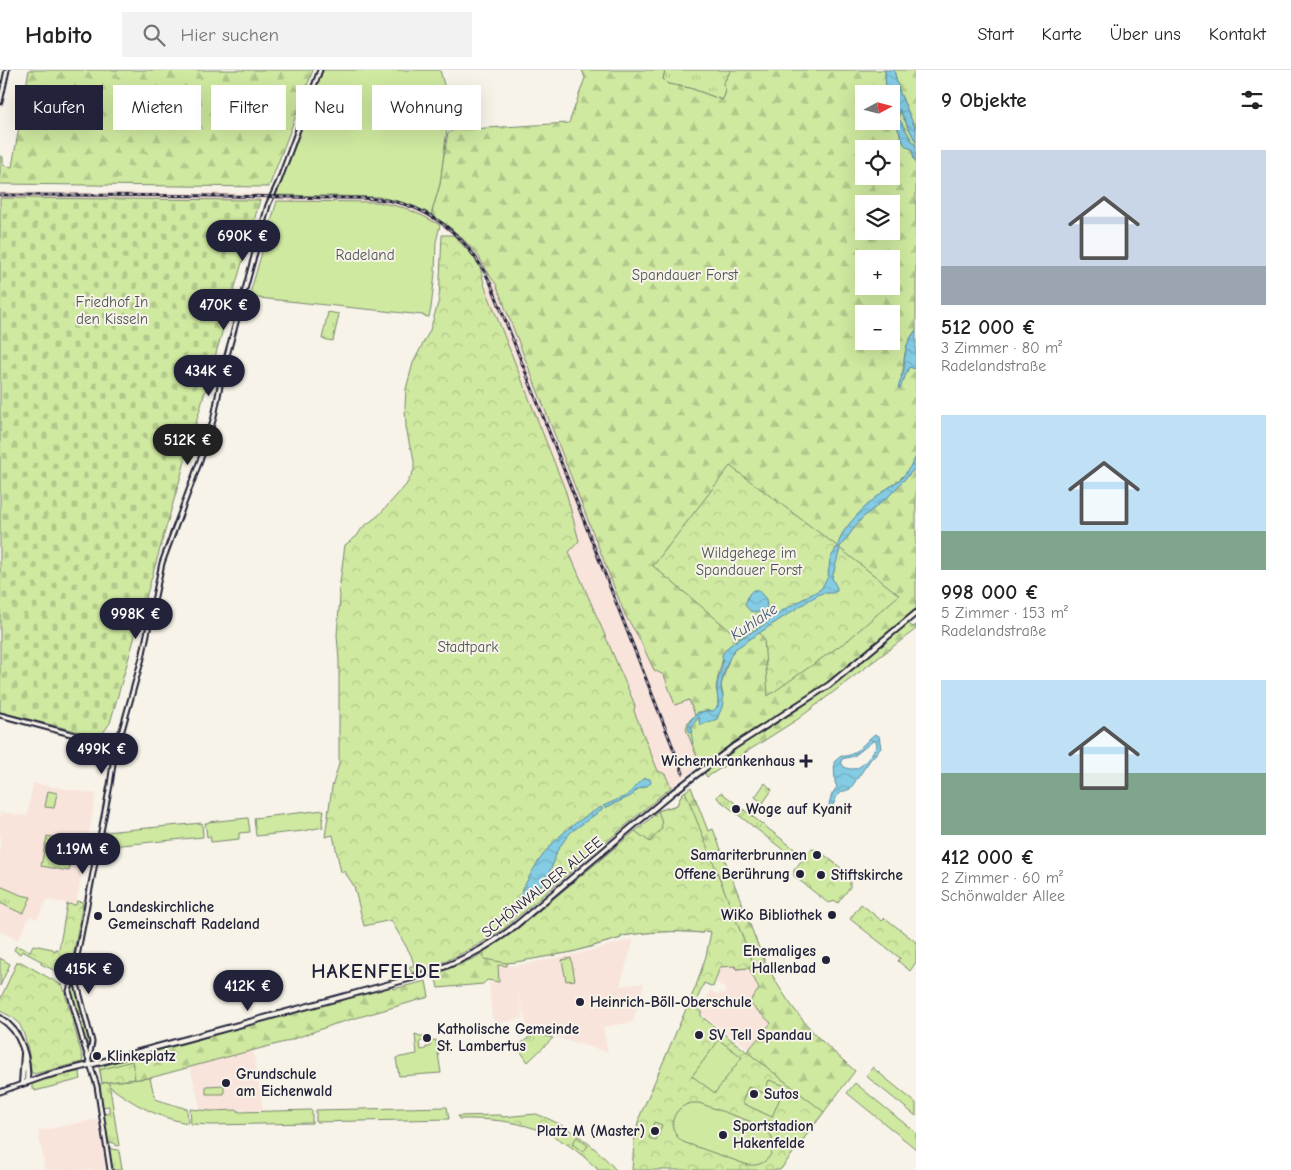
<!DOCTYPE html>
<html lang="de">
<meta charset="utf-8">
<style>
:root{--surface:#fff;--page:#f2f2f2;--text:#222;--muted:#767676;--line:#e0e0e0;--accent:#22223b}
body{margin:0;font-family:"Comic Neue",sans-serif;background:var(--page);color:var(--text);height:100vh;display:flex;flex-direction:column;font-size:19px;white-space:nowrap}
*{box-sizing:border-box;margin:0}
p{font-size:16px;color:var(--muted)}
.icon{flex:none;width:28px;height:28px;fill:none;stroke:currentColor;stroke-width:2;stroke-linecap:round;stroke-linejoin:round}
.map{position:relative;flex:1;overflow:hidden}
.panel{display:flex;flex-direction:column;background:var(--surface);width:375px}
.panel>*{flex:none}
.banner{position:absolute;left:15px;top:15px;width:475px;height:45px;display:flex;gap:10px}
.needle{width:32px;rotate:83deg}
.controls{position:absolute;left:855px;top:15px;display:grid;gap:10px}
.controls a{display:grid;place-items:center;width:45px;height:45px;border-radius:0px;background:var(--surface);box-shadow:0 5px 20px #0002;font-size:25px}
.price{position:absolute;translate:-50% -42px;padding:0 11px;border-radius:18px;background:var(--accent);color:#fff;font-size:16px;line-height:32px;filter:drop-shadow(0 1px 2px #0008)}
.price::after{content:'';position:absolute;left:50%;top:30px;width:15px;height:11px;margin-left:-8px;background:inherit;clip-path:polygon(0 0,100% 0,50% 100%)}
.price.selected{background:#222;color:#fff}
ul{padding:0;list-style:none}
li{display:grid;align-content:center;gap:10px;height:265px;padding:0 25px}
li span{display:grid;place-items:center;height:155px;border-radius:0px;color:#555}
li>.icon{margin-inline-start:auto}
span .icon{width:90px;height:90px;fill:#fffc;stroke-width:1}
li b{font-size:21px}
h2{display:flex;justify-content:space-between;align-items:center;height:60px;padding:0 25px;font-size:21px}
.tag{padding:0 18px;border-radius:0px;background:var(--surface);box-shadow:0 5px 20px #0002;font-size:18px;line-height:45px}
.tag.selected{background:var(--accent);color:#fff}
header{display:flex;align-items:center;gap:30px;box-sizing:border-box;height:70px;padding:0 25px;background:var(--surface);border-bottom:1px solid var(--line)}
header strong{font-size:24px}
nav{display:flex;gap:28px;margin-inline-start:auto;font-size:18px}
.search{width:350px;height:45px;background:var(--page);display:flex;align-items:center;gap:12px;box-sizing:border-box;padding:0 18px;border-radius:0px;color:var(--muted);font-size:19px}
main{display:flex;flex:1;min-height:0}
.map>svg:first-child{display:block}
</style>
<header>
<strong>Habito</strong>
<div class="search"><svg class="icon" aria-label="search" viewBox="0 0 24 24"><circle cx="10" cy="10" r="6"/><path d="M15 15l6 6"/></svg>Hier suchen</div>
<nav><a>Start</a><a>Karte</a><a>Über uns</a><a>Kontakt</a></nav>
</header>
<main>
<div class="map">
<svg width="916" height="1100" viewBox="0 0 916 1100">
<defs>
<pattern id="grass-tufts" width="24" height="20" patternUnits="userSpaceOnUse" patternTransform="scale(1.25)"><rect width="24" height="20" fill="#cfe9a0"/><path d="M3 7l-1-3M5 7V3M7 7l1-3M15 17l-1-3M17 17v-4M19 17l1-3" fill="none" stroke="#b1c88b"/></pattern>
<pattern id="forest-firs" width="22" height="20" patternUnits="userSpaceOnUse" patternTransform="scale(1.25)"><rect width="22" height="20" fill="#cfe9a0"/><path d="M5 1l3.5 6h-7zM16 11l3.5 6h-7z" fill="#b1c88b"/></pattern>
<pattern id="wetland-marsh" width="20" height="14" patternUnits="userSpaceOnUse" patternTransform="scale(1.25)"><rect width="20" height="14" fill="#cfe9a0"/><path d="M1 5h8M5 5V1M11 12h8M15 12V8" fill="none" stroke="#b1c88b"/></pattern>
<pattern id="cemetery-stones" width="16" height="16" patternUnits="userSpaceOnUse" patternTransform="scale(1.25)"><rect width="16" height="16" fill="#cfe9a0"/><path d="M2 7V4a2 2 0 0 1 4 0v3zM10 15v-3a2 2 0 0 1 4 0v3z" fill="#b1c88b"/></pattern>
<pattern id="park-crowns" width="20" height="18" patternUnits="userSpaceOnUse" patternTransform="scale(1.25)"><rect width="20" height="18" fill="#cfe9a0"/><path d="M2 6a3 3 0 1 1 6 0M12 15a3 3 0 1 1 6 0" fill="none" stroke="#b1c88b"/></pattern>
<pattern id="water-waves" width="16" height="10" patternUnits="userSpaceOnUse" patternTransform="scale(1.25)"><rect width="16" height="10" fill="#83cce4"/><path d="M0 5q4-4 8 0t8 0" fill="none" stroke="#71afc4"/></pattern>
</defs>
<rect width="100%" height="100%" fill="#f7f3e8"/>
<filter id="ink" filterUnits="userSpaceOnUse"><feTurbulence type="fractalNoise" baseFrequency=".02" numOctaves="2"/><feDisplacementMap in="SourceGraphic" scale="10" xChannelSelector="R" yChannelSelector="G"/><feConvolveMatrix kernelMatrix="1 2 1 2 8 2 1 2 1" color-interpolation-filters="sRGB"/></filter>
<g filter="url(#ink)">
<g fill="#f9e4db">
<polygon points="0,122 256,123 379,127 401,132 431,145 443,152 465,170 480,189 492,210 496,214 625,545 664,605 675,635 688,629 695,645 688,652 686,659 700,695 671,717 665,704 658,701 634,641 635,635 569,482 485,217 490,216 480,197 472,185 453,165 440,155 423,146 405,138 378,132 0,128"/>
<polygon points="33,713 96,724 76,835 47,830 37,849 30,846 18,870 0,862 0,742 27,746"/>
<polygon points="634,869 620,916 644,913 633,952 603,957 608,982 541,963 535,963 529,965 518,920 523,948 498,953 495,951 492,948 489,913 499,912 498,895 514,896 573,885"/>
<polygon points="735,896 736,898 749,898 760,919 749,933 771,953 749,979 701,944 701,942 710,920 718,925 720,922 725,924 725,919 715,911 720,897"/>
<polygon points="253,980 263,1040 201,1041 190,997"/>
<polygon points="98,1049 106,1100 44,1100 43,1095 44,1094 38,1061"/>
</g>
<g fill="url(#grass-tufts)" stroke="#78866e">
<path d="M665,0H731L723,14C727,21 726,24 722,30L690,18L668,14L663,9Z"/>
<polygon points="328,242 339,244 333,271 322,269"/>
<polygon points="765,713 772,720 763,733 755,727"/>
<polygon points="720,723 722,723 801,784 796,790 718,729 717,727"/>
<polygon points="47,766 74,771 73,776 71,776 73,777 72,782 70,782 68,789 71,790 70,795 68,795 70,796 69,801 41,796"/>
<polygon points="0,816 21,825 31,827 24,842 21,843 0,833"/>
<polygon points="75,916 83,944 78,945 73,927 71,917"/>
<polygon points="85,953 90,972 86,974 80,954"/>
<polygon points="535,965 541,965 553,968 528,992 519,979 519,975 531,966"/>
<polygon points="81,999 80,1004 81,1009 35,1021 35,1019 32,1019 32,1014 36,1013 36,1011"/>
<polygon points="109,1012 119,1076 115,1075 114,1073 110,1072 110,1074 107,1071 103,1044 109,1043 109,1036 102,1037 99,1017 102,1013"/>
<polygon points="110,1077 111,1079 119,1080 122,1100 111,1100 109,1079"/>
</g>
<g fill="url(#forest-firs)" stroke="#78866e" fill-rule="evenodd">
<polygon points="29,0 313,0 269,117 0,114 0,86 3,87 3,95 12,97"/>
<path d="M582,0H665L663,9L668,14L690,18L722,30C726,24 727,21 723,14L731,0H885L886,24H864V51H891V41L904,74L906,76L912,79L914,89L916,92V260C909,268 905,279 904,290C903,296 904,300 901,306L904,310L905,304L909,297L916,299V387L908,401L899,410L888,418L859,443L842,464L840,477L861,449L889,426L916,397V546L908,553L913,557L916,555V559L798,649L707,707L700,695L686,659L688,652L695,645L689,630L675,635L664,605L654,600L638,566L625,545L496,214C489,206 485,196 479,187C466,170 450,156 431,145L440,114L443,90L448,63L454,60L569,53L585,8ZM864,79H891V106H864ZM864,134H891V161H864ZM864,189H891V216H864ZM864,244H891V271H864ZM762,556L735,579L730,586L721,615L723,625L717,649L701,655L699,651L700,648H698L691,657L698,642L707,641H713L718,636V625L716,619L718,606L723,588L727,578L736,571Z"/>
<polygon points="894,0 916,0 916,60 899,21"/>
<path d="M691,717L708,761L713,759L761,883C773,909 788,933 807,955C821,972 839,986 855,1001L780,1100L745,984L771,953L749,933L759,919L749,898L736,899L711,862L705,861L702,863C674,860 649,862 621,866V868L572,882L507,893V896L498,895L499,912L487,910L483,914L438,918L435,904L475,888L511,864L650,749L658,741L677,735L682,724Z"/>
<polygon points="426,911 429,927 335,954 285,972 227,987 150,1008 102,1013 99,997 391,916 393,919"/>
</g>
<polygon fill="url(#wetland-marsh)" stroke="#78866e" points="899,39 916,72 916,77 899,49"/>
<polygon fill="url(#cemetery-stones)" stroke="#78866e" points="0,128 260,130 110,653 100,667 0,642"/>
<g fill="url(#park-crowns)" stroke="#78866e">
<path d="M442,165H453L472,185L480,197L485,217L566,422L579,471L569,482L635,635L634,641L658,701L665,704L671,717L501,861C472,879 444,894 412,903L409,897L414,895L411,885L391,850L364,856L354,816L344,801L341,802L333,765L325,767L332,717L339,694V590L337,565L340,526L339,520L345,475L357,466L362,458L379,445L406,415L414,400V391L412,380L410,377L406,357L405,336L406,319L413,293L430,260L439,230Z"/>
<polygon points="730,396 837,476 899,525 848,570 768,626 764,569 755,557 739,568 653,496"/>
<path d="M685,721L753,893L749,898L736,899L735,896L720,897L713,917L704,913L694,936L701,942V946L824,1042L780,1100H632L634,1073L639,1048L696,916L706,886L711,862L705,861L702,863C674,860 649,862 621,866V868L572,882L516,892L507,893L484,889L483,882L511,864L635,761L650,772L662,758L661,749L658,741L677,735L682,724Z"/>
<polygon points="812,779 818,780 850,805 850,817 838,833 836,831 828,833 794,806 794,800 809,781"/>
<polygon points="77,831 83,832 71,898 68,902 60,903 41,894 41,891 22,881 20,884 14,880 16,876 30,881 33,875 53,879 53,880 55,881 56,879 59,880 67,834 76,835"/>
<polygon points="861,834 882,851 885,848 916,872 916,892 910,901 898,891 900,888 850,849"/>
<path d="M17,892H21L63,916L83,989L82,992L34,1004L31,1002C31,991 25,959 17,951C13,947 6,944 0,941V930Z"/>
<polygon points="132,991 135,1009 102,1013 100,1000"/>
<path d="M536,1044C568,1055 594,1075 616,1100H598C557,1058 516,1048 459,1049L458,1046L501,1045L502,1047Z"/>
</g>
<g fill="#cfe9a0" stroke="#78866e">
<polygon points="320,0 440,0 445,19 449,43 440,114 431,145 401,132 379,127 273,125"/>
<polygon points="277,131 378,132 405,138 423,146 440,155 436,172 435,203 431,238 429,247 423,246 423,245 249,227"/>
<polygon points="48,721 57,723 54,738 45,737"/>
<polygon points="324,740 322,753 323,757 303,761 256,766 254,748"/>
<polygon points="248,748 250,762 239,763 239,769 211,772 210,766 207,767 205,753 208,753 208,752"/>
<polygon points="202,753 203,767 101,777 104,762"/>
<polygon points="0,888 10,894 0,916"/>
<polygon points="571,888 575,910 566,911 562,890"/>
<polygon points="415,964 418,965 419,966 424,966 425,971 421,971 419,973 421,980 426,979 426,977 430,977 430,971 436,970 441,1003 399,1006 396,988 417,984"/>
<polygon points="719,970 742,987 715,1023 692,1006"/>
<polygon points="873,997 873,998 916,1033 916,1046 866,1006"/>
<path d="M150,1008L155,1029L187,1039L188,1053C158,1048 133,1034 109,1016V1012Z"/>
<polygon points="769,1010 785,1016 772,1047 742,1033 748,1017 764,1023"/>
<polygon points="855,1013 916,1063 916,1079 847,1023"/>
<polygon points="224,1015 224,1024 206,1024 206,1016"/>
<path d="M691,1033H699L763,1056C782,1071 772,1098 748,1095L683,1072C666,1060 671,1038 691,1033Z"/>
<polygon points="447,1037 449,1049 316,1052 316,1040 317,1040"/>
<polygon points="190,1039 211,1041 238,1040 239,1042 312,1040 312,1053 211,1055 191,1054"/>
<polygon points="654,1052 662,1055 656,1071 649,1068"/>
<polygon points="577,1067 588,1076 583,1082 572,1074"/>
</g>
<g fill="url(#water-waves)" stroke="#5c88a0" fill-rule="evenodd">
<polygon points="885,0 894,0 899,21 916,60 916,72 899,39 899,49 916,77 916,92 914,89 912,79 907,77 904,74 891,41 891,24 886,24"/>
<polygon points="916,260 916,299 909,297 900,318 898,318 905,296 904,291 907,275 910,269"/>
<path d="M916,387V397L889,426L861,449L840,477L838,475C843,454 871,431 888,418C892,415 897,412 901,409C907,402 911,395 916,387Z"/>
<path d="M837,477L840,479L832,508L837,518V521L832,523H822L811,529L735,579C729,587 722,605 721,616C720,621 724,626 723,631C723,638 719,643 717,649L701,655L699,651L700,648H698L691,657L693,662L690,663L688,658C692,644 699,640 713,641L718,636C719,629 716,623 717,616C718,606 725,594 722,585L727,578L734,572L762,556L778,543L821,519L828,507L830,489Z"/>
<polygon points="753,520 758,520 766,529 767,539 764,543 750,541 745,535 749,524"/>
<path d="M875,664L879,666L881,678L870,690L850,719L842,722L837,726L832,737H830L829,734L832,724L837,717L835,712L834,692L841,686C855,688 864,672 875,664ZM873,671H876L877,676C869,687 860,705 844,697L841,692L842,689L854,686Z"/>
<polygon points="644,708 650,709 651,713 645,717 638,719 631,726 605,738 603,736 628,725 636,715"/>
<path d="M601,737L603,739L571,762L566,768L557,781L553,794L545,812L525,829L514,846H511C513,837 518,829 522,821C542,779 561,760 601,737Z"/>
</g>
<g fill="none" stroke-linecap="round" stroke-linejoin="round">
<polyline stroke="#5c88a0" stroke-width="1" points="691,662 693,674"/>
<defs>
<g id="tertiary">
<polyline points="0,32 7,0"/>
<polyline points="0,645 112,675"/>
<polyline points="73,908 77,914 92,972 89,988"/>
<polyline points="0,1022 22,1014"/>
<polyline points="110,1100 97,1016 84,975 69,921 73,907 110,715 113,694 112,675 122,660 142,588 162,493 205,377 214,347 223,300 268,135 279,111 320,0"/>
</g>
<g id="secondary">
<path d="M0,948C21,960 29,989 27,1012"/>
<path d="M24,984L22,1014L45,1006L105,991L412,908C449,897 484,881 515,856L672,723L733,677L829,615L916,543"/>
</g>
</defs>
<use href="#tertiary" stroke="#22223b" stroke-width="7"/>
<use href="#secondary" stroke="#22223b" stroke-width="8"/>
<use href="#tertiary" stroke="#f7f3e8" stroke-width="3"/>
<use href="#secondary" stroke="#f7f3e8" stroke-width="4"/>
<defs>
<path id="rail" d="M0,125C95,125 189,125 284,127C303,127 322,128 341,128C367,128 391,128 415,138C450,153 475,181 491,214L683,703"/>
</defs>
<use href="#rail" stroke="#22223b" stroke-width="3"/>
<use href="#rail" stroke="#f7f3e8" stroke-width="1" stroke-dasharray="4" stroke-linecap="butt"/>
</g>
</g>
<g fill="#22223b" stroke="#f7f3e8" stroke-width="2">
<path d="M803.5 683.5h5v5h5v5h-5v5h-5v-5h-5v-5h5z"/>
<circle cx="736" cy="739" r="5"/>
<circle cx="817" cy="785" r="5"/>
<circle cx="800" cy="804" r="5"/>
<circle cx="821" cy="805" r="5"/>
<circle cx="832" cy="845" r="5"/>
<circle cx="98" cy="846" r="5"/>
<circle cx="826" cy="890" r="5"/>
<circle cx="580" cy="932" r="5"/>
<circle cx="699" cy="965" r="5"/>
<circle cx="427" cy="968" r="5"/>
<circle cx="97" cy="986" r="5"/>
<circle cx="226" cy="1013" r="5"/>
<circle cx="754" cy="1024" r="5"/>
<circle cx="655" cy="1061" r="5"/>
<circle cx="723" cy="1065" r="5"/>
</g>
<g text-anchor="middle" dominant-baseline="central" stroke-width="4" stroke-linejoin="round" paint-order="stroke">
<g font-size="15" fill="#4d5454" stroke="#f7f3e8">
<text x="365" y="185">Radeland</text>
<text x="685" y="205">Spandauer Forst</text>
<text x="112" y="232">Friedhof In<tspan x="112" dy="17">den Kisseln</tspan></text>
<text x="749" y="483">Wildgehege im<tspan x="749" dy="17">Spandauer Forst</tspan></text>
<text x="468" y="577">Stadtpark</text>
</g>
<g font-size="15" font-weight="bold" fill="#22223b" stroke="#f7f3e8" text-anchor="start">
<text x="795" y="691" text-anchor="end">Wichernkrankenhaus</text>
<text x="746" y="739">Woge auf Kyanit</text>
<text x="807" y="785" text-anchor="end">Samariterbrunnen</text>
<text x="790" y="804" text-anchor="end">Offene Berührung</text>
<text x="831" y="805">Stiftskirche</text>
<text x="108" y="837">Landeskirchliche<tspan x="108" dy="17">Gemeinschaft Radeland</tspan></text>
<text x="822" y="845" text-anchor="end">WiKo Bibliothek</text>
<text x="816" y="881" text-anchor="end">Ehemaliges<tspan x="816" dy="17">Hallenbad</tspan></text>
<text x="590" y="932">Heinrich-Böll-Oberschule</text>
<text x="437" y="959">Katholische Gemeinde<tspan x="437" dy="17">St. Lambertus</tspan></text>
<text x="709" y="965">SV Tell Spandau</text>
<text x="107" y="986">Klinkeplatz</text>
<text x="236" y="1004">Grundschule<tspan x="236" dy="17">am Eichenwald</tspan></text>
<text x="764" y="1024">Sutos</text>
<text x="733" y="1056">Sportstadion<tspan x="733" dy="17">Hakenfelde</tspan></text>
<text x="645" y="1061" text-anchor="end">Platz M (Master)</text>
</g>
<g font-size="15" fill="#22223b" stroke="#f7f3e8">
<text transform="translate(542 817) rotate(-39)">SCHÖNWALDER ALLEE</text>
</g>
<g font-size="16" font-style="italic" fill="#3f556e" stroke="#f7f3e8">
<text transform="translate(754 552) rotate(-34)">Kuhlake</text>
</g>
<g font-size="20" font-weight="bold" letter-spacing="1" fill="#22223b" stroke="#f7f3e8">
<text x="376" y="901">HAKENFELDE</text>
</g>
</g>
</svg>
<div class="controls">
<a><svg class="needle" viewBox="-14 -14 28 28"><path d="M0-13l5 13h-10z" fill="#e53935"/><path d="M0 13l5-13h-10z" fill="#767676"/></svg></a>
<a><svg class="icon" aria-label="locate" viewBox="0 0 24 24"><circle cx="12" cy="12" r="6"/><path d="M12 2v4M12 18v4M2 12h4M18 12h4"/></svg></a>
<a><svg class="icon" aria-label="layers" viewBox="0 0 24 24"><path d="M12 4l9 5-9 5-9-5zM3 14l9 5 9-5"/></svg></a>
<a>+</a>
<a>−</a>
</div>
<b class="price" style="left:243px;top:192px">690K €</b>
<b class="price" style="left:224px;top:261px">470K €</b>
<b class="price" style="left:209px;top:327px">434K €</b>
<b class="price selected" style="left:188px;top:396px">512K €</b>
<b class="price" style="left:136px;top:570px">998K €</b>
<b class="price" style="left:102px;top:705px">499K €</b>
<b class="price" style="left:83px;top:805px">1.19M €</b>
<b class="price" style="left:89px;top:925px">415K €</b>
<b class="price" style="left:248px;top:942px">412K €</b>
<div class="banner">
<a class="tag selected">Kaufen</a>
<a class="tag">Mieten</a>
<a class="tag">Filter</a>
<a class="tag">Neu</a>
<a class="tag">Wohnung</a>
</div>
</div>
<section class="panel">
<h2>9 Objekte<svg class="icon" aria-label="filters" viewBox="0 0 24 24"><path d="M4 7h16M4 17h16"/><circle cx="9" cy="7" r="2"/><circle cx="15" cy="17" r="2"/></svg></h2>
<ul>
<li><span style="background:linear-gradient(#c9d6e8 75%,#9aa5b1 0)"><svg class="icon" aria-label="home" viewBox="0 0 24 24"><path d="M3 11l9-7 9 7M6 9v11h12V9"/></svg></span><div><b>512 000 €</b><p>3 Zimmer · 80 m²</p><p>Radelandstraße</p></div></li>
<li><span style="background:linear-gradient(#bfe0f5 75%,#7fa58c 0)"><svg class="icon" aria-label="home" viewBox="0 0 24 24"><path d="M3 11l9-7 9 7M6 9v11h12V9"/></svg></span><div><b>998 000 €</b><p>5 Zimmer · 153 m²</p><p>Radelandstraße</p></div></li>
<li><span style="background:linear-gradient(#bfe0f5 60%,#7fa58c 0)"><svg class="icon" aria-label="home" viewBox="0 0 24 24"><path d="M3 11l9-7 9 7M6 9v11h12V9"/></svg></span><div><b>412 000 €</b><p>2 Zimmer · 60 m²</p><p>Schönwalder Allee</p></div></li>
</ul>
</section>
</main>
